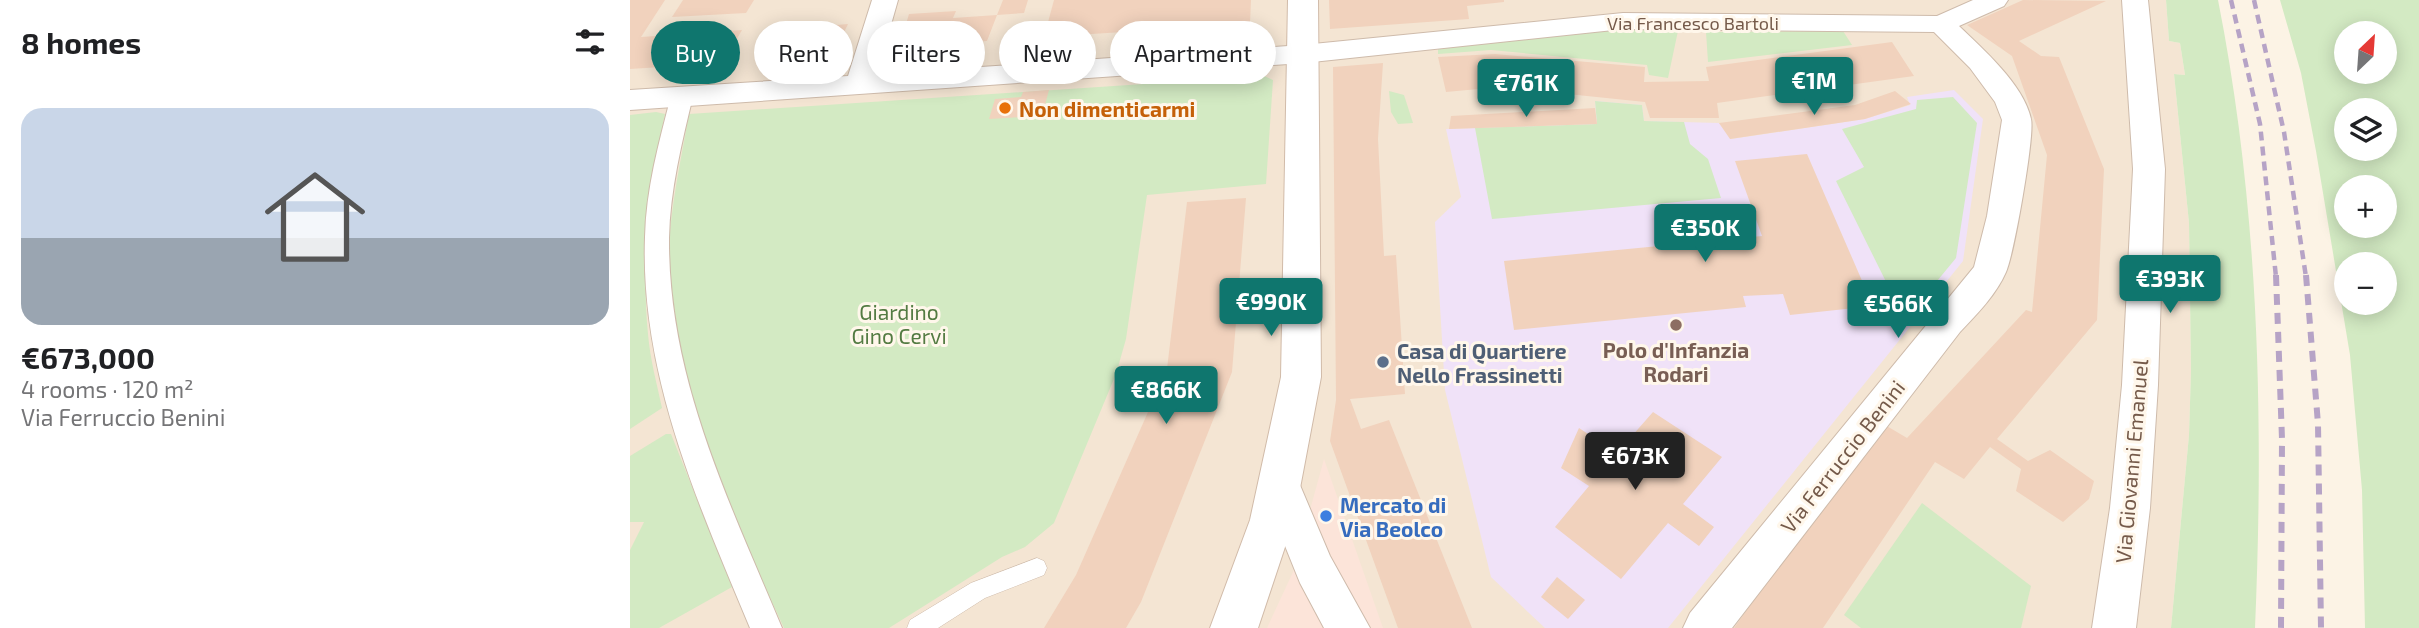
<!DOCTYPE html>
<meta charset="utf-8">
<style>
:root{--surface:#fff;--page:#f2f2f2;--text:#202124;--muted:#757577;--accent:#0f766e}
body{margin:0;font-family:"Exo 2",sans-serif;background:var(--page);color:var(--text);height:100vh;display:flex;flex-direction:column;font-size:26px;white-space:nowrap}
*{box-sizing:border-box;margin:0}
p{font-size:23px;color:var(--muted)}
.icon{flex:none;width:38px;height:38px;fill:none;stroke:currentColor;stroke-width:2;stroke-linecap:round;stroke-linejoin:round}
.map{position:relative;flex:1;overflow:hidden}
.details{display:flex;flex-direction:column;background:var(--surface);width:630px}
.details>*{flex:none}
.banner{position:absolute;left:21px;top:21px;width:665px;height:63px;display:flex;gap:14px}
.needle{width:46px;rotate:25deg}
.fabs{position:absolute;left:1704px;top:21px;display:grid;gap:14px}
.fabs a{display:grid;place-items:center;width:63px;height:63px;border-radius:50%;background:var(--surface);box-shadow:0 4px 18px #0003;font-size:35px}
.price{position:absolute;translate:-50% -60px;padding:0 16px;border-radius:7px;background:var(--accent);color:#fff;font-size:23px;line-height:46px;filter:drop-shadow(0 2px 4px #0008)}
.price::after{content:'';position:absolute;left:50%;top:42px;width:21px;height:16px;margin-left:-10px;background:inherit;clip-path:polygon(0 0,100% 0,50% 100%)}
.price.active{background:#222;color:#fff}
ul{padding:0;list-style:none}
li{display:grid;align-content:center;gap:14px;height:371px;padding:0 21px}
li span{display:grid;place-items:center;height:217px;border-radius:21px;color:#555}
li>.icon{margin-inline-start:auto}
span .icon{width:126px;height:126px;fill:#fffc;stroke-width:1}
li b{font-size:30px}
h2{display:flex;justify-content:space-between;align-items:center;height:84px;padding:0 21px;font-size:30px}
.chip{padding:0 24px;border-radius:32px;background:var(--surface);box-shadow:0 4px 18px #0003;font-size:24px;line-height:63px}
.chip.active{background:var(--accent);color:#fff}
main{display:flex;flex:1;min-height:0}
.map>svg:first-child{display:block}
</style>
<main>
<section class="details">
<h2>8 homes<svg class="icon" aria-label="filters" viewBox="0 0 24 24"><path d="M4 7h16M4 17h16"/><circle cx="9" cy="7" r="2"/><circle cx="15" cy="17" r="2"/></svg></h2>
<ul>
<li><span style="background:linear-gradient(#c9d6e8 60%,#9aa5b1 0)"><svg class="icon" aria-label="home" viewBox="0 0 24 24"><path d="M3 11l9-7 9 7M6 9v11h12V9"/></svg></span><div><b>€673,000</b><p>4 rooms · 120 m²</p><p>Via Ferruccio Benini</p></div></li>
</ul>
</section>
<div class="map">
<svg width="1789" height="628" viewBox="0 0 1789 628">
<rect width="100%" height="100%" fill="#fcf3e5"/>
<polygon fill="#f4e5d3" points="0,0 1536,0 1539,41 1550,43 1555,75 1544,74 1559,223 1561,371 1559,435 1541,628 0,628"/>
<polygon fill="#fce4d9" points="694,459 753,628 637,628 663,572"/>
<polygon fill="#f0e2f8" points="1324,90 1353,119 1333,261 1038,628 915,628 861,577 815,390 805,222 831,197 816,129 967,124 965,101 1012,105 1014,121 1089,123 1101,139 1235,119 1280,105 1277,97"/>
<g fill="#d3eac3" fill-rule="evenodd">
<path d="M1536,0H1588C1629,207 1634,418 1625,628H1541L1559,435L1561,371L1559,223L1544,74L1555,75L1550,43L1539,41Z"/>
<path d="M1650,0H1789V628H1735L1732,490L1720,355L1686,151L1671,73ZM1717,33H1755V72H1717ZM1755,110V149H1717V110ZM1717,187H1755V226H1717ZM1717,264H1755V303H1717Z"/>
<polygon points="1005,28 1048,31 1038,78 1019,75 1017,65 861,50 808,54 808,47"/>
<polygon points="1213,31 1222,45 1078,62 1076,32"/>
<path d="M634,76L643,80L636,184L517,195L496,339L486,374L424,523L395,547L372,557L259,628H154C104,521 48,408 39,288C35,230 49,171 59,114Z"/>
<polygon points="759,91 774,95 783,123 768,124 761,112"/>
<polygon points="1323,97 1347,123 1326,258 1275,320 1206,181 1234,167 1212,129 1286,109 1287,100"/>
<polygon points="965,101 1012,105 1014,121 1054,122 1060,144 1078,159 1091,198 862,219 845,128 967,124"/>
<path d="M26,112L35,114C19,186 11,260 18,334C20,359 27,384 32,408L0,429V115Z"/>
<polygon points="36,434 41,434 102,587 29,628 0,628 0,550 14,522 0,522 0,456"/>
<polygon points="1292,503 1401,586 1391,628 1231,628 1214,615"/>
</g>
<g fill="#f1d2bd">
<polygon points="0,0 35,0 11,37 112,30 93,63 0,69"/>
<polygon points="53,0 124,0 116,13 42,17"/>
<polygon points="373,0 398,0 394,13 367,15 357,41 269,47 279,14 326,11 323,18 367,15"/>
<polygon points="424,0 621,0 620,24 414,37"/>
<polygon points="699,0 874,0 874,2 837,6 839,19 700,29"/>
<polygon points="1393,0 1476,1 1389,41 1411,56 1429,57 1474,169 1467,320 1367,439 1398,461 1420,450 1464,481 1459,499 1433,522 1386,491 1391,469 1360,447 1334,479 1305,462 1193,628 1104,628 1250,422 1277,438 1396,310 1402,312 1417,155 1382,56 1337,25"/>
<polygon points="218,24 204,53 143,57 159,29"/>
<polygon points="1262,42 1284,76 1087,103 1089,118 1020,118 1015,102 870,87 816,92 808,57 865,54 1015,67 1014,82 1079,81 1076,67"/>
<polygon points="753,63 748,139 754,256 766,255 775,394 720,399 731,429 759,420 842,628 768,628 700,441 706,400 703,67"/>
<polygon points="419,90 412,116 359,119 365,99 391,97 393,92"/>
<polygon points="1265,91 1281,104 1235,119 1100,139 1089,123 1225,105"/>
<polygon points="965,108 967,124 819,129 821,116"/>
<polygon points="1177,154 1243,306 1160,315 1153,294 1113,296 1116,307 884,330 874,261 1132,236 1105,161"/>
<polygon points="616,198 602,372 511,602 496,628 414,628 446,575 537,369 557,202"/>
<polygon points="1023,412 1092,457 1053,504 1084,527 1069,546 1038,523 991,579 925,527 959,486 931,468 949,428 987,453"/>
<polygon points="927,577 955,600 938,619 911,597"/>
</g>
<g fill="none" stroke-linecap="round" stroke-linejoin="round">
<defs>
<polygon id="service" points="407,558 414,561 417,568 414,575 355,598 308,628 277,628 280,620 341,583"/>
<path id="pedestrian" d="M52,89L60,91L63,96C52,142 40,190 39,238C38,378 99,501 152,628H120C68,503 10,375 15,237C16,189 29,142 41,96L44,91Z"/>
<g id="minor">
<path d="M242,0H268L247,74L673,45L993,13L1307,16L1343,0H1378L1374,6L1329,26C1353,49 1394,85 1401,119C1405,135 1384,254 1376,272C1366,295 1347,314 1330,332L1102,628H1053L1060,613L1344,267L1357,216L1372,120L1365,102L1340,68L1304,32L993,29L673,63L0,110V90L218,76Z"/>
<polygon points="1492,0 1518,0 1535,169 1528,385 1520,508 1506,628 1462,628 1480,508 1492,385 1503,169"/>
<polygon points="650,466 664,471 700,556 740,628 694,628 670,583 630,484 636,471"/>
</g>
<polygon id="secondary" points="658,0 688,0 691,377 664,520 628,628 580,628 620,520 651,377"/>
</defs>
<use href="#service" stroke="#cebbab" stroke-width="1"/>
<use href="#pedestrian" stroke="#cebbab" stroke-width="2"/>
<use href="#minor" stroke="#cebbab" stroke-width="2"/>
<use href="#secondary" stroke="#d1bba9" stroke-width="2"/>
<use href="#service" fill="#fff" fill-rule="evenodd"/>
<use href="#pedestrian" fill="#fff" fill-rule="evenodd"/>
<use href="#minor" fill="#fff" fill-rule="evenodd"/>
<use href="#secondary" fill="#fff" fill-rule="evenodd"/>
<g stroke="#b6a3c6" stroke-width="4.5" stroke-dasharray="9 6" stroke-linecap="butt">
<polyline points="1601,0 1630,124 1646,277"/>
<polyline points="1624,0 1654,132 1676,277"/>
</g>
<g stroke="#b6a3c6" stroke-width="6" stroke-dasharray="11 8" stroke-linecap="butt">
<polyline points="1646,275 1652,439 1651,628"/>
<polyline points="1676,275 1688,424 1691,628"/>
</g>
</g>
<circle fill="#e8710a" stroke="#fff7eb" stroke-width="2.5" cx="375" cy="108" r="7"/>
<circle fill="#8d6e63" stroke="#fff7eb" stroke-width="2.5" cx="1046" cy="325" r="7"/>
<circle fill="#5c6f8a" stroke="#fff7eb" stroke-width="2.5" cx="753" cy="362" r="7"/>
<circle fill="#3f7fe0" stroke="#fff7eb" stroke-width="2.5" cx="696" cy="516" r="7"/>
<g text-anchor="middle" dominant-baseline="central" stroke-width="6" stroke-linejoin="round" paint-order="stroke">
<g font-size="18" fill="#755a4a" stroke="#fff7eb">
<text x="1063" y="23">Via Francesco Bartoli</text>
</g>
<g font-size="21" font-weight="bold" fill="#c56008" stroke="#fff7eb" text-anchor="start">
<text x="389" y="108">Non dimenticarmi</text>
</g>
<g font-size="21" fill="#537b42" stroke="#fff7eb">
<text x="269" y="311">Giardino<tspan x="269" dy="24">Gino Cervi</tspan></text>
</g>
<g font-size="21" font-weight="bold" fill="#785e54" stroke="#fff7eb">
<text x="1046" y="349">Polo d'Infanzia<tspan x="1046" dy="24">Rodari</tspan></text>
</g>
<g font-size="21" font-weight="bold" fill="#4e5e75" stroke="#fff7eb" text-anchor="start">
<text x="767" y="350">Casa di Quartiere<tspan x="767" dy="24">Nello Frassinetti</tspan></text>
</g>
<g font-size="21" fill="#755a4a" stroke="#fff7eb">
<text transform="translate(1212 456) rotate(-52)">Via Ferruccio Benini</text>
<text transform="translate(1501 461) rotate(-85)">Via Giovanni Emanuel</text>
</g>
<g font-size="21" font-weight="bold" fill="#366cbe" stroke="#fff7eb" text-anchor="start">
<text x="710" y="504">Mercato di<tspan x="710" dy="24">Via Beolco</tspan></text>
</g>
</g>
</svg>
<div class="fabs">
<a><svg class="needle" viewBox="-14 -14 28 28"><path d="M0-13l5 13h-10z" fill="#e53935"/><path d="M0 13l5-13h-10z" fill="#757577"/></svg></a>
<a><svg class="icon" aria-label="layers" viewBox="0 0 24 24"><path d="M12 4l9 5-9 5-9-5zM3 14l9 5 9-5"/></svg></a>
<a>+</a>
<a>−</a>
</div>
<b class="price" style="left:1184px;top:117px">€1M</b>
<b class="price" style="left:896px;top:119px">€761K</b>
<b class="price" style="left:1075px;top:264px">€350K</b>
<b class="price" style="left:1540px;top:315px">€393K</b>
<b class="price" style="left:641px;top:338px">€990K</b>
<b class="price" style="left:1268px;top:340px">€566K</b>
<b class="price" style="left:536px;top:426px">€866K</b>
<b class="price active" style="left:1005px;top:492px">€673K</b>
<div class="banner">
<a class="chip active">Buy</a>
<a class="chip">Rent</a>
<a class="chip">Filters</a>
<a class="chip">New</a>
<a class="chip">Apartment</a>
</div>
</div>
</main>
